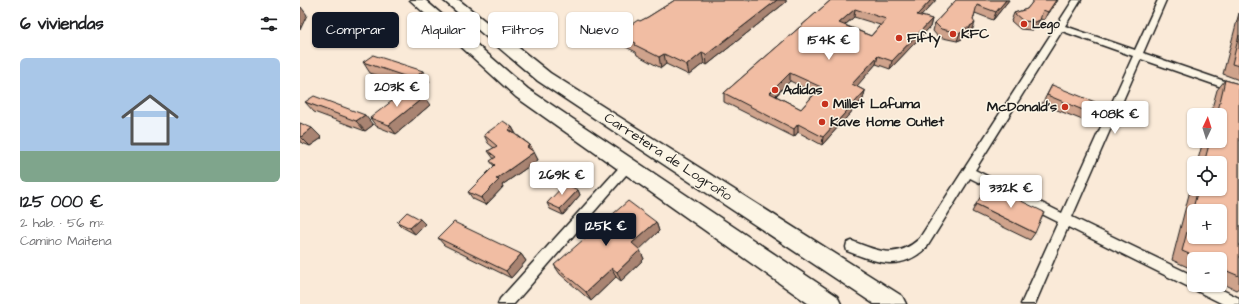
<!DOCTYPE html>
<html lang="es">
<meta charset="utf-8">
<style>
:root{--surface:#fff;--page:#f2f2f2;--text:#202124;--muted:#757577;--accent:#111827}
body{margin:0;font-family:"Architects Daughter",sans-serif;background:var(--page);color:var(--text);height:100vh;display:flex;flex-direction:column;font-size:15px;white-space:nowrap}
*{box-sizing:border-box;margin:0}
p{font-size:13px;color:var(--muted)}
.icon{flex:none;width:22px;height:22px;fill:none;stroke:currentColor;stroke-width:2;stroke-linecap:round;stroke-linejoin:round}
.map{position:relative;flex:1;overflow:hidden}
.drawer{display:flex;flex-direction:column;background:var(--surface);width:300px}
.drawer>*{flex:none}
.top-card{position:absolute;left:12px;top:12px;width:380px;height:36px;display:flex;gap:8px}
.needle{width:26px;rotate:4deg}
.fabs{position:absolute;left:887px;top:108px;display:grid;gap:8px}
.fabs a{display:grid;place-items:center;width:40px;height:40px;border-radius:6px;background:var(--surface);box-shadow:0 1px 3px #0004;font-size:20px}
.price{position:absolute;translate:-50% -34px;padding:0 9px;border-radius:4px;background:#fff;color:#222;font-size:13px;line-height:26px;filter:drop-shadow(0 1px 2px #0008)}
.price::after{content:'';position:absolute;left:50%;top:24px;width:12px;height:9px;margin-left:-6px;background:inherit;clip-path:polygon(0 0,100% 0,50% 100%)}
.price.current{background:var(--accent);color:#fff}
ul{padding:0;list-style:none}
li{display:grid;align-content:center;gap:8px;height:212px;padding:0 20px}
li span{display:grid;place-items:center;height:124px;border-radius:6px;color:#555}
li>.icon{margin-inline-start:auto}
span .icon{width:72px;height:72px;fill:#fffc;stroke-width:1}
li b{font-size:17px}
h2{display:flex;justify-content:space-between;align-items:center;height:48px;padding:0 20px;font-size:17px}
.pill{padding:0 14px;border-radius:6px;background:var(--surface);box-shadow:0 1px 3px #0004;font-size:14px;line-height:36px}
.pill.current{background:var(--accent);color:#fff}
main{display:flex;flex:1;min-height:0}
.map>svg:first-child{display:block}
</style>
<main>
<section class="drawer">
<h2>6 viviendas<svg class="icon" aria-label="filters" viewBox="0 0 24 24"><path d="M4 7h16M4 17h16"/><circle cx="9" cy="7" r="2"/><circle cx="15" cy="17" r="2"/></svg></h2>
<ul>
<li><span style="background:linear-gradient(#a9c7e8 75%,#7fa58c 0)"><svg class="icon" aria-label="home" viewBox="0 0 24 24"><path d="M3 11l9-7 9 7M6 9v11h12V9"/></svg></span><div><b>125 000 €</b><p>2 hab. · 56 m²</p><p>Camino Maitena</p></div></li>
</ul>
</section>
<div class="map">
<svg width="939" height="304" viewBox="0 0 939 304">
<rect width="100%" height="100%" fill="#faead8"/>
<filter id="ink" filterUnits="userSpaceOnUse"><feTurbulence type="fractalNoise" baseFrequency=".025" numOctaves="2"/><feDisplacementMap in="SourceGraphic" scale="8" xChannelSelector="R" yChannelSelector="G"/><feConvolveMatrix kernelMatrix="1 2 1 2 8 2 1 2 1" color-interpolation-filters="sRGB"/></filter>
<g filter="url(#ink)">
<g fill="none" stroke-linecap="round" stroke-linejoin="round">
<defs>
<g id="minor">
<path d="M773,0H781L765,26L835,50L858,0H866L843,53L939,86V93L841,59L772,217L894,276V285H912L939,298V304H923L768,227L735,304H721L758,222L670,178L627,247C601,272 578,263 547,251L546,247L547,243L552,241C578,251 595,260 619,239ZM762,31L833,56L762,213L675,170Z"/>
<polygon points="328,161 332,162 334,165 332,168 214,304 198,304 200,299 324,162"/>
</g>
<g id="trunk">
<polygon points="110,0 125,0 228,89 537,296 541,304 509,304 216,97"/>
<polygon points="143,0 159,0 250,73 602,296 606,304 574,304 238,81"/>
</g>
</defs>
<use href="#minor" stroke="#1c1c1c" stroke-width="3"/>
<use href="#trunk" stroke="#1c1c1c" stroke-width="3"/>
<use href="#minor" fill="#fcf5e5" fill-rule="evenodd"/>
<use href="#trunk" fill="#fcf5e5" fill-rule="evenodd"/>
</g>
<g fill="#cfa38c" stroke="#1c1c1c" fill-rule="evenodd">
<polygon points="375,0 486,0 486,2 407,65 404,63 389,75 366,64 361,68 337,55 336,52 320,44 317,34 348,17"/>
<path d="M531,0H636L621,16L632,19L630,27L590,69L576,64L556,86L565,91L563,99L522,145L498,132L494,137L424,102V93ZM554,17L580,25L571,36L545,25ZM490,81L515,93L501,109L476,96Z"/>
<polygon points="656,0 709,0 693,20 675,13 673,20 672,31 668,34 667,37 663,36 662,39 657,41 638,37 633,31 635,23"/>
<polygon points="734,0 758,0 744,20 740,19 736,28 731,30 720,29 711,21 714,13 727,9"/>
<polygon points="939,13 939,80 923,74"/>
<polygon points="63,62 130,82 120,89 70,73"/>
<polygon points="925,80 939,84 939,288 936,290 920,282 920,259 894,259 894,270 872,260 894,175 894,189 920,189 920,163 897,163 903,141 920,141 920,115 910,115 917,90"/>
<polygon points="752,85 790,113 785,121 742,104"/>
<polygon points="5,102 73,125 65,131 14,112"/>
<polygon points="130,105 96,134 76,126 70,118"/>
<polygon points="0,123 22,138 10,146 0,142"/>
<polygon points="212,127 216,134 230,145 238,160 202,185 203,187 186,205 173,199 168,192 194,166 190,161 194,159 188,151 194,148 188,143 184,135"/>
<polygon points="278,190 280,195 263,215 250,209 247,203"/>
<polygon points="676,204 735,233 730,240 672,212"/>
<polygon points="97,222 125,224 115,234 102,227"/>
<polygon points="356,222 359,231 339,249 344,259 321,281 316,277 291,301 260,274 254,265"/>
<polygon points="138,238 221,254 226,261 211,278 144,245"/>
</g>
<g fill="#a98472" stroke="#1c1c1c">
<polygon points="477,0 486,0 486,2 407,65 406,55"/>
<polygon points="631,0 636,0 615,23 617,15"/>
<polygon points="706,0 709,0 693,20 696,12"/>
<polygon points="756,0 758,0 744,20 748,12"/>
<polygon points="1,7 7,15 0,30 0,9"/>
<polygon points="555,9 554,17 538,31 539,23"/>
<polygon points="632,19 630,27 590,69 592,61"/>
<polygon points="740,20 736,28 731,30 735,22"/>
<polygon points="675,23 672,31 668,34 670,26"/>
<polygon points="91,30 95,35 89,38 91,40 80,44 77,38 85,32"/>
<polygon points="665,31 662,39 657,41 660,33"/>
<polygon points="402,53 404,63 389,75 387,65"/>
<polygon points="364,54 366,64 361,68 359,57"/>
<polygon points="578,56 576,64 551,93 552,84"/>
<polygon points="123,71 130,82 120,89 113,79"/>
<polygon points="490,73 490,81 470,101 470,93"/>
<polygon points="565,91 563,99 522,145 523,137"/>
<polygon points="124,97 130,105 96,134 89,125"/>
<polygon points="65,115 73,125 65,131 56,121"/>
<polygon points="498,124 498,132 494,137 494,129"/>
<polygon points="212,127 216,135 209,130"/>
<polygon points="12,128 22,138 10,146 1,137"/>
<polygon points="230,145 234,152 227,147"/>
<polygon points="234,152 238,160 202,185 203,187 186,205 181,198 196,179"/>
<polygon points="278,190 280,195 263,215 260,209"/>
<polygon points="120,219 125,224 115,234 110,228"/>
<polygon points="356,222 359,231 336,253 332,243"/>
<polygon points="340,250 344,259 321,281 317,272"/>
<polygon points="221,254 226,261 211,278 206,271"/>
<polygon points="312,268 316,277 291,301 286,292"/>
</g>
<g fill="#f1bda3" stroke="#1c1c1c" fill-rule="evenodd">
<polygon points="375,0 477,0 406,55 402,53 387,65 364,54 359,57 335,45 336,43 317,34 338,20 340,21 348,17"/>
<path d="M531,0H631L617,15L632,19L592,61L578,56L552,84L565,91L523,137L498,124L494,129L424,93ZM555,9L586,19L571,36L539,23ZM490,73L521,87L501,109L470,93Z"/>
<polygon points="656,0 706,0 696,12 677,5 673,20 675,23 670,26 670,28 665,28 665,31 660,33 641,29 635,23"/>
<polygon points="734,0 756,0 748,12 743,10 740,20 735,22 723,21 714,13 727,9"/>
<polygon points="85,21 91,30 85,32 87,34 77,38 69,27"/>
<polygon points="939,35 939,66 932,64"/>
<polygon points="73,55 123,71 113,79 63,62"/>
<path d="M925,80L939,84V276L920,268V259H901L882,251L898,189H920V163H904L910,141H920V115H917ZM894,211H920V237H894Z"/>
<polygon points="752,85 795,102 790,113 747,95"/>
<polygon points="105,91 124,97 89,125 70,118"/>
<polygon points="14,96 65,115 56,121 5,102"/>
<polygon points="203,121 212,127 209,130 230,145 227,147 234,152 196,179 199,180 181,198 168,192 195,165 190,161 196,157 188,151 197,146 184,135"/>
<polygon points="0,123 12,128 1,137 0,136"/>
<polygon points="265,184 278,190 260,209 247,203"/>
<polygon points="688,185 744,212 735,233 676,204"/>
<polygon points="328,201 356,222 332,243 340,250 317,272 312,268 286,292 254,265"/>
<polygon points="107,212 120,219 110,228 97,222"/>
<polygon points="154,222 221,254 206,271 138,238"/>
</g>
</g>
<g fill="#c8321e" stroke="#fcf5e5" stroke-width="1.5">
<circle cx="724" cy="24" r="4"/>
<circle cx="653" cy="34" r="4"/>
<circle cx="599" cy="38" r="4"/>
<circle cx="475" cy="90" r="4"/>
<circle cx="525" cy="104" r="4"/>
<circle cx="765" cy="107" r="4"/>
<circle cx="522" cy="122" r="4"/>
</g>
<g text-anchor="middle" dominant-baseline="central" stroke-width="3" stroke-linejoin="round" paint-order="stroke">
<g font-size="12" font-weight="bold" fill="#1c1c1c" stroke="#fcf5e5" text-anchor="start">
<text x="732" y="24">Lego</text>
</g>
<g font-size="14" font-weight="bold" fill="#1c1c1c" stroke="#fcf5e5" text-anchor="start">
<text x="661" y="34">KFC</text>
<text x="607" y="38">Fifty</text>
<text x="483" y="90">Adidas</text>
<text x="533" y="104">Millet Lafuma</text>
<text x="757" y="107" text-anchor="end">McDonald's</text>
<text x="530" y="122">Kave Home Outlet</text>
</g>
<g font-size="14" fill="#1c1c1c" stroke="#fcf5e5">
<text transform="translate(368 157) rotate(33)">Carretera de Logroño</text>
</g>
</g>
</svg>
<div class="fabs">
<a><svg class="needle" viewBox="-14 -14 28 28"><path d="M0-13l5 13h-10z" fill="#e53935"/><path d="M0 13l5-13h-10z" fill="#757577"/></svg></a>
<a><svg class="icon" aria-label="locate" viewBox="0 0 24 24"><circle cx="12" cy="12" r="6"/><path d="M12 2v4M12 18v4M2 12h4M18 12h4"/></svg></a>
<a>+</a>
<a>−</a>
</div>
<b class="price" style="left:529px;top:61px">154K €</b>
<b class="price" style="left:97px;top:108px">203K €</b>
<b class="price" style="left:815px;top:135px">408K €</b>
<b class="price" style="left:262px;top:196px">269K €</b>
<b class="price" style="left:711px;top:209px">332K €</b>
<b class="price current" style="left:306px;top:247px">125K €</b>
<div class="top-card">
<a class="pill current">Comprar</a>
<a class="pill">Alquilar</a>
<a class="pill">Filtros</a>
<a class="pill">Nuevo</a>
</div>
</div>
</main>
